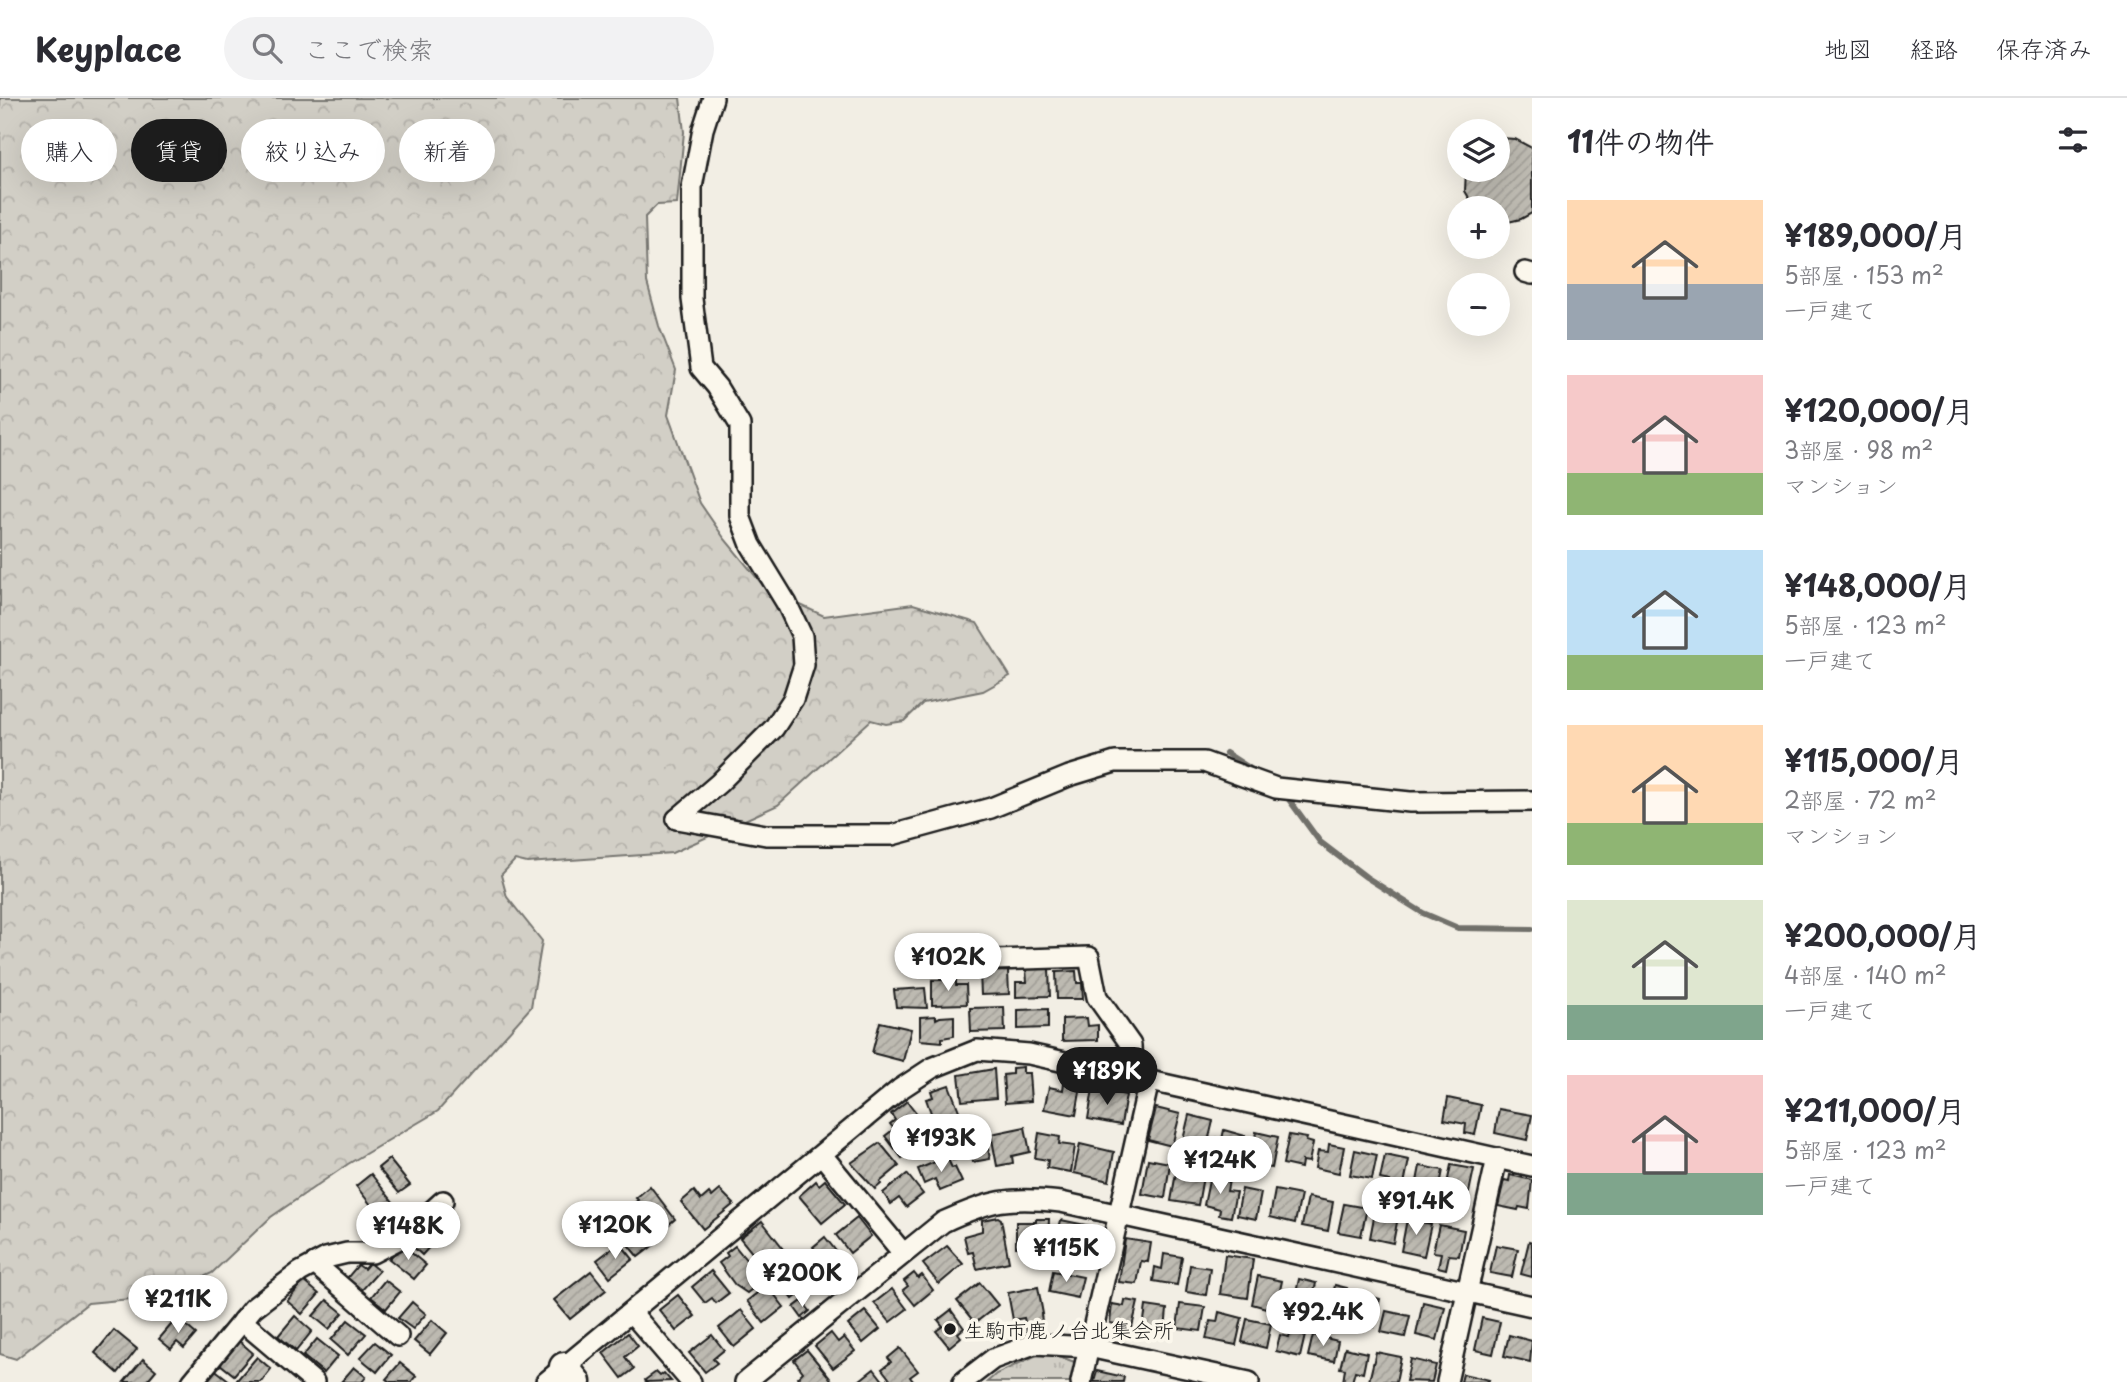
<!DOCTYPE html>
<html lang="ja">
<meta charset="utf-8">
<style>
:root{--surface:#fff;--page:#f2f2f3;--text:#2b2b33;--muted:#7c7c81;--line:#e1e1e2;--accent:#1c1c1c}
body{margin:0;font-family:"Playpen Sans","Klee One",sans-serif;background:var(--page);color:var(--text);height:100vh;display:flex;flex-direction:column;font-size:26px;white-space:nowrap}
*{box-sizing:border-box;margin:0}
p{font-size:23px;color:var(--muted)}
.icon{flex:none;width:38px;height:38px;fill:none;stroke:currentColor;stroke-width:2;stroke-linecap:round;stroke-linejoin:round}
.map{position:relative;flex:1;overflow:hidden}
.drawer{display:flex;flex-direction:column;background:var(--surface);width:595px}
.drawer>*{flex:none}
.guide{position:absolute;left:21px;top:21px;width:665px;height:63px;display:flex;gap:14px}
.buttons{position:absolute;left:1447px;top:21px;display:grid;gap:14px}
.buttons a{display:grid;place-items:center;width:63px;height:63px;border-radius:50%;background:var(--surface);box-shadow:0 7px 28px #0002;font-size:35px}
.price{position:absolute;translate:-50% -60px;padding:0 16px;border-radius:24px;background:#fff;color:#222;font-size:23px;line-height:46px;filter:drop-shadow(0 2px 4px #0008)}
.price::after{content:'';position:absolute;left:50%;top:42px;width:21px;height:16px;margin-left:-10px;background:inherit;clip-path:polygon(0 0,100% 0,50% 100%)}
.price.active{background:var(--accent);color:#fff}
ul{padding:0;list-style:none}
li{display:flex;align-items:center;gap:21px;height:175px;padding:0 35px}
li span{display:grid;place-items:center;flex:none;width:196px;height:140px;border-radius:0px;color:#555}
li>.icon{margin-inline-start:auto}
span .icon{width:84px;height:84px;fill:#fffc;stroke-width:1}
li b{font-size:30px}
h2{display:flex;justify-content:space-between;align-items:center;height:84px;padding:0 35px;font-size:30px}
.chip{padding:0 24px;border-radius:32px;background:var(--surface);box-shadow:0 7px 28px #0002;font-size:24px;line-height:63px}
.chip.active{background:var(--accent);color:#fff}
header{display:flex;align-items:center;gap:42px;box-sizing:border-box;height:98px;padding:0 35px;background:var(--surface);border-bottom:2px solid var(--line)}
header strong{font-size:33px}
nav{display:flex;gap:38px;margin-inline-start:auto;font-size:24px}
.search{width:490px;height:63px;background:var(--page);display:flex;align-items:center;gap:18px;box-sizing:border-box;padding:0 24px;border-radius:38px;color:var(--muted);font-size:26px}
main{display:flex;flex:1;min-height:0}
.map>svg:first-child{display:block}
</style>
<header>
<strong>Keyplace</strong>
<div class="search"><svg class="icon" aria-label="search" viewBox="0 0 24 24"><circle cx="10" cy="10" r="6"/><path d="M15 15l6 6"/></svg>ここで検索</div>
<nav><a>地図</a><a>経路</a><a>保存済み</a></nav>
</header>
<main>
<div class="map">
<svg width="1532" height="1284" viewBox="0 0 1532 1284">
<defs>
<pattern id="forest-crowns" width="20" height="18" patternUnits="userSpaceOnUse" patternTransform="scale(1.75)"><rect width="20" height="18" fill="#d2cfc6"/><path d="M2 6a3 3 0 1 1 6 0M12 15a3 3 0 1 1 6 0" fill="none" stroke="#b4b1aa"/></pattern>
<pattern id="park-tufts" width="24" height="20" patternUnits="userSpaceOnUse" patternTransform="scale(1.75)"><rect width="24" height="20" fill="#d2cfc6"/><path d="M3 7l-1-3M5 7V3M7 7l1-3M15 17l-1-3M17 17v-4M19 17l1-3" fill="none" stroke="#b4b1aa"/></pattern>
<pattern id="building-hatch" width="6" height="6" patternUnits="userSpaceOnUse" patternTransform="scale(1.75)"><rect width="6" height="6" fill="#bdbab1"/><path d="M-1 1l2-2M0 6l6-6M5 7l2-2" fill="none" stroke="#a29f98"/></pattern>
</defs>
<rect width="100%" height="100%" fill="#f2eee4"/>
<filter id="ink" filterUnits="userSpaceOnUse"><feTurbulence type="fractalNoise" baseFrequency=".0143" numOctaves="2"/><feDisplacementMap in="SourceGraphic" scale="14" xChannelSelector="R" yChannelSelector="G"/><feConvolveMatrix kernelMatrix="1 2 1 2 8 2 1 2 1" color-interpolation-filters="sRGB"/></filter>
<g filter="url(#ink)">
<polygon fill="url(#forest-crowns)" stroke="#777671" stroke-width="2" points="0,0 680,0 684,34 677,106 657,107 645,119 647,184 659,228 676,272 668,317 700,405 724,440 766,491 824,518 913,506 977,525 1010,578 983,593 923,605 904,623 886,626 871,622 778,707 672,755 527,765 515,762 501,777 507,799 542,843 531,909 438,1013 348,1066 271,1119 212,1175 163,1198 88,1205 16,1261 0,1256"/>
<polygon fill="url(#park-tufts)" stroke="#777671" stroke-width="2" points="1039,1256 1056,1257 1077,1265 1073,1284 987,1284 996,1276"/>
<g fill="none" stroke-linecap="round" stroke-linejoin="round">
<g stroke="#716f6b" stroke-width="6">
<polyline points="1226,655 1257,675"/>
<polyline points="1285,696 1320,744 1366,779 1423,815 1458,830 1532,831"/>
</g>
</g>
<g fill="url(#building-hatch)" stroke="#1c1c1c" stroke-width="2">
<polygon points="1501,40 1515,41 1532,50 1532,115 1521,121 1508,124 1498,123 1498,110 1475,110 1465,93 1466,72 1498,72 1498,42"/>
<polygon points="1026,871 1049,871 1050,898 1016,899 1016,884 1027,884"/>
<polygon points="1008,873 1009,896 981,897 980,874"/>
<polygon points="1076,873 1077,885 1082,885 1083,901 1057,901 1056,874"/>
<polygon points="932,882 956,882 956,887 966,887 967,906 932,907"/>
<polygon points="925,890 927,910 896,909 894,892"/>
<polygon points="1004,909 1005,933 971,934 970,910"/>
<polygon points="1048,911 1048,930 1018,931 1018,912"/>
<polygon points="936,918 936,921 940,919 954,918 954,938 942,940 942,944 920,942 920,919"/>
<polygon points="1087,920 1088,928 1098,927 1098,942 1062,943 1062,921"/>
<polygon points="880,924 911,931 903,963 872,955"/>
<polygon points="1023,969 1023,975 1029,975 1031,1003 1005,1005 1003,977 1012,976 1012,970"/>
<polygon points="994,971 996,1000 962,1003 959,977"/>
<polygon points="1064,985 1081,988 1076,1017 1044,1011 1049,989 1063,992"/>
<polygon points="949,987 961,1018 935,1026 926,1001 933,999 931,993"/>
<polygon points="1093,991 1126,997 1121,1027 1088,1021"/>
<polygon points="1448,1000 1481,1007 1475,1037 1465,1035 1466,1026 1444,1022"/>
<polygon points="907,1003 929,1031 921,1040 923,1043 902,1060 885,1038 894,1031 890,1026 895,1022 891,1016"/>
<polygon points="1156,1010 1180,1016 1172,1048 1148,1042"/>
<polygon points="1499,1011 1532,1017 1527,1042 1495,1035"/>
<polygon points="1189,1017 1213,1023 1207,1048 1183,1042"/>
<polygon points="1025,1029 1030,1054 1012,1058 1013,1065 997,1068 991,1036"/>
<polygon points="1224,1032 1245,1038 1239,1061 1214,1054 1217,1040 1222,1041"/>
<polygon points="985,1034 990,1061 972,1064 971,1058 953,1062 949,1041"/>
<polygon points="1256,1034 1278,1039 1272,1070 1250,1066"/>
<polygon points="1039,1035 1060,1039 1059,1046 1075,1048 1071,1074 1047,1070 1048,1062 1035,1060"/>
<polygon points="1289,1037 1307,1040 1306,1043 1313,1045 1309,1064 1302,1063 1301,1070 1283,1066"/>
<polygon points="880,1045 899,1068 880,1084 881,1086 875,1091 851,1065"/>
<polygon points="1080,1046 1114,1054 1109,1083 1074,1075"/>
<polygon points="1329,1046 1344,1049 1339,1075 1315,1070 1318,1053 1328,1054"/>
<polygon points="1355,1052 1377,1057 1372,1081 1350,1077"/>
<polygon points="1385,1057 1409,1062 1402,1096 1388,1093 1390,1083 1380,1081"/>
<polygon points="947,1059 952,1070 955,1069 962,1084 940,1093 935,1081 924,1086 918,1071"/>
<polygon points="389,1061 410,1087 399,1095 378,1070"/>
<polygon points="1148,1061 1170,1065 1165,1100 1142,1096"/>
<polygon points="1451,1067 1474,1071 1467,1104 1444,1100"/>
<polygon points="1420,1068 1443,1072 1438,1098 1415,1094"/>
<polygon points="1177,1069 1204,1073 1198,1107 1171,1103"/>
<polygon points="371,1076 394,1105 379,1117 356,1088"/>
<polygon points="907,1076 923,1096 906,1109 899,1100 891,1106 883,1095"/>
<polygon points="1510,1077 1532,1082 1529,1111 1519,1109 1518,1112 1498,1108 1504,1082 1509,1083"/>
<polygon points="1210,1078 1229,1082 1227,1093 1236,1094 1231,1119 1219,1117 1220,1111 1204,1107"/>
<polygon points="825,1082 845,1106 822,1125 799,1098 816,1083 819,1087"/>
<polygon points="650,1088 675,1121 667,1128 659,1119 649,1127 659,1143 638,1159 612,1127 616,1125 614,1122 638,1102 636,1100"/>
<polygon points="1242,1091 1261,1095 1256,1121 1237,1117"/>
<polygon points="720,1092 734,1106 703,1131 681,1104 694,1093 701,1102 709,1095 712,1099"/>
<polygon points="1275,1092 1301,1097 1295,1125 1270,1119"/>
<polygon points="1308,1099 1333,1104 1328,1133 1302,1128"/>
<polygon points="1344,1106 1367,1110 1361,1138 1338,1134"/>
<polygon points="1385,1112 1399,1114 1393,1145 1370,1140 1374,1119 1383,1121"/>
<polygon points="998,1119 1001,1121 1009,1164 977,1171 973,1154 968,1155 964,1138 982,1133 982,1122"/>
<polygon points="857,1120 871,1138 850,1155 836,1137"/>
<polygon points="1036,1121 1049,1121 1048,1150 1016,1149 1016,1124 1036,1124"/>
<polygon points="1407,1121 1431,1126 1424,1158 1401,1153"/>
<polygon points="1061,1122 1095,1129 1091,1151 1056,1144"/>
<polygon points="762,1123 783,1150 761,1166 740,1140"/>
<polygon points="1439,1127 1464,1132 1459,1158 1449,1157 1446,1171 1438,1169 1441,1155 1433,1154"/>
<polygon points="420,1136 432,1146 422,1157 411,1147"/>
<polygon points="825,1139 843,1162 831,1172 826,1165 819,1171 809,1158 816,1153 813,1149"/>
<polygon points="1125,1141 1151,1145 1148,1164 1141,1163 1137,1186 1119,1184"/>
<polygon points="1529,1143 1532,1144 1532,1179 1521,1176"/>
<polygon points="402,1147 426,1167 414,1181 389,1161"/>
<polygon points="1496,1147 1518,1151 1512,1179 1490,1175"/>
<polygon points="615,1148 620,1153 624,1150 633,1161 610,1179 597,1162"/>
<polygon points="735,1148 759,1178 757,1179 761,1184 747,1195 735,1187 719,1165 728,1158 726,1155"/>
<polygon points="947,1148 963,1166 939,1186 923,1166"/>
<polygon points="1164,1156 1182,1159 1177,1187 1153,1183 1155,1169 1162,1171"/>
<polygon points="1225,1157 1253,1161 1248,1200 1220,1196"/>
<polygon points="799,1163 815,1184 793,1201 777,1181"/>
<polygon points="369,1165 379,1173 362,1192 347,1180 358,1167 364,1171"/>
<polygon points="1190,1167 1210,1170 1206,1197 1186,1194"/>
<polygon points="591,1173 606,1192 570,1221 554,1202"/>
<polygon points="711,1173 729,1195 716,1205 712,1200 705,1205 692,1189"/>
<polygon points="1053,1173 1083,1179 1078,1200 1049,1194"/>
<polygon points="914,1175 918,1180 922,1177 933,1192 915,1207 903,1192 908,1188 904,1183"/>
<polygon points="1258,1178 1282,1183 1277,1206 1268,1204 1266,1210 1252,1206"/>
<polygon points="1299,1181 1316,1185 1310,1213 1286,1208 1290,1193 1296,1195"/>
<polygon points="385,1182 400,1194 386,1211 371,1199"/>
<polygon points="304,1183 319,1196 302,1216 287,1203"/>
<polygon points="980,1185 998,1207 975,1225 957,1203"/>
<polygon points="767,1187 784,1209 764,1225 747,1203"/>
<polygon points="1335,1187 1347,1190 1342,1215 1319,1210 1323,1195 1333,1197"/>
<polygon points="1038,1189 1043,1216 1041,1216 1043,1231 1027,1233 1024,1220 1013,1222 1008,1195"/>
<polygon points="892,1191 907,1211 890,1224 874,1205"/>
<polygon points="678,1197 695,1218 676,1233 659,1212"/>
<polygon points="1365,1197 1380,1201 1374,1229 1359,1226 1361,1215 1352,1213 1355,1201 1364,1203"/>
<polygon points="327,1202 343,1215 329,1231 313,1218"/>
<polygon points="1125,1202 1138,1204 1132,1229 1110,1225 1112,1206 1124,1208"/>
<polygon points="802,1203 810,1213 802,1220 794,1209"/>
<polygon points="412,1204 426,1216 413,1231 398,1220"/>
<polygon points="1423,1204 1445,1209 1437,1242 1416,1237"/>
<polygon points="1180,1206 1205,1209 1201,1233 1177,1230"/>
<polygon points="1146,1208 1167,1211 1165,1233 1143,1230"/>
<polygon points="741,1212 756,1231 734,1249 719,1230"/>
<polygon points="951,1212 964,1230 958,1235 961,1239 949,1249 936,1233 943,1228 938,1222"/>
<polygon points="865,1213 880,1231 863,1245 848,1227"/>
<polygon points="1386,1213 1410,1218 1405,1239 1381,1234"/>
<polygon points="1219,1214 1242,1220 1236,1247 1206,1241 1210,1223 1217,1224"/>
<polygon points="295,1218 312,1233 296,1253 278,1238"/>
<polygon points="177,1220 196,1236 184,1250 177,1244 171,1251 159,1241"/>
<polygon points="1482,1220 1500,1224 1493,1256 1475,1252"/>
<polygon points="1247,1221 1271,1226 1266,1250 1242,1244"/>
<polygon points="348,1222 366,1236 348,1257 331,1242"/>
<polygon points="432,1222 447,1235 430,1256 414,1243"/>
<polygon points="1292,1230 1306,1233 1300,1259 1276,1253 1280,1237 1289,1239"/>
<polygon points="114,1232 137,1251 118,1275 95,1255"/>
<polygon points="628,1235 638,1248 625,1259 634,1271 622,1280 603,1255"/>
<polygon points="831,1235 838,1244 844,1239 855,1253 833,1270 815,1248"/>
<polygon points="712,1237 724,1252 713,1261 717,1265 705,1274 689,1255"/>
<polygon points="1313,1237 1338,1243 1334,1263 1308,1258"/>
<polygon points="1509,1237 1532,1243 1530,1264 1504,1258"/>
<polygon points="317,1241 338,1258 324,1275 303,1258"/>
<polygon points="239,1243 253,1255 234,1277 220,1266"/>
<polygon points="375,1244 391,1257 377,1274 360,1260"/>
<polygon points="900,1250 918,1273 910,1279 913,1283 912,1284 892,1284 882,1271 891,1264 888,1260"/>
<polygon points="1345,1250 1367,1255 1363,1275 1355,1273 1352,1284 1343,1284 1345,1271 1340,1270"/>
<polygon points="807,1252 817,1264 833,1284 802,1284 798,1279 803,1274 794,1262"/>
<polygon points="1376,1254 1401,1259 1396,1284 1369,1283"/>
<polygon points="257,1259 271,1271 261,1284 239,1284 237,1282"/>
<polygon points="143,1261 156,1272 146,1284 124,1284"/>
<polygon points="1411,1261 1436,1267 1432,1284 1406,1283"/>
<polygon points="400,1265 416,1278 411,1284 390,1284 386,1281"/>
<polygon points="354,1269 366,1279 362,1284 341,1284"/>
<polygon points="213,1270 231,1284 201,1284"/>
<polygon points="874,1271 884,1284 857,1284 860,1282"/>
<polygon points="1097,1273 1124,1279 1123,1284 1094,1284"/>
<polygon points="656,1274 660,1278 664,1275 671,1283 646,1284 645,1282"/>
<polygon points="1463,1276 1489,1282 1488,1284 1461,1284"/>
</g>
<g fill="none" stroke-linecap="round" stroke-linejoin="round">
<defs>
<g id="street">
<polyline points="1525,174 1532,176"/>
<polyline points="677,721 766,737 892,737 991,710 1069,678 1115,664 1204,664 1276,690 1410,704 1532,703"/>
<polyline points="677,721 719,685 774,630 793,601 804,567 802,538 787,506 751,447 740,418 740,327 717,289 701,270 692,201 692,89 703,31 713,0"/>
<polyline points="965,863 1089,859 1097,899 1131,947 1132,979"/>
<polyline points="822,1057 902,1154"/>
<polyline points="315,1166 398,1238"/>
<polyline points="631,1214 691,1284"/>
<polyline points="242,1223 314,1284"/>
<polyline points="192,1284 253,1210 300,1174 326,1160 347,1155 372,1155 403,1139 443,1103"/>
<polyline points="546,1284 900,991 932,970 977,952 1029,956 1532,1068"/>
<path d="M745,1284L943,1124C991,1102 1009,1098 1061,1104L1532,1208"/>
<polyline points="963,1284 993,1261 1034,1246 1089,1249 1249,1284"/>
<polyline points="1081,1284 1149,983"/>
<polyline points="1447,1284 1497,1060"/>
</g>
<polyline id="secondary" points="564,1269 576,1284"/>
</defs>
<use href="#street" stroke="#1c1c1c" stroke-width="24"/>
<use href="#secondary" stroke="#1c1c1c" stroke-width="33"/>
<use href="#street" stroke="#fbf7ec" stroke-width="19"/>
<use href="#secondary" stroke="#fbf7ec" stroke-width="28"/>
</g>
</g>
<circle fill="#1c1c1c" stroke="#fbf7ec" stroke-width="2.5" cx="950" cy="1231" r="7"/>
<g text-anchor="middle" dominant-baseline="central" stroke-width="7" stroke-linejoin="round" paint-order="stroke">
<g font-size="21" fill="#1c1c1c" stroke="#fbf7ec" text-anchor="start">
<text x="964" y="1231">生駒市鹿ノ台北集会所</text>
</g>
</g>
</svg>
<div class="buttons">
<a><svg class="icon" aria-label="layers" viewBox="0 0 24 24"><path d="M12 4l9 5-9 5-9-5zM3 14l9 5 9-5"/></svg></a>
<a>+</a>
<a>−</a>
</div>
<b class="price" style="left:948px;top:895px">¥102K</b>
<b class="price active" style="left:1107px;top:1009px">¥189K</b>
<b class="price" style="left:941px;top:1076px">¥193K</b>
<b class="price" style="left:1220px;top:1098px">¥124K</b>
<b class="price" style="left:1416px;top:1139px">¥91.4K</b>
<b class="price" style="left:615px;top:1163px">¥120K</b>
<b class="price" style="left:408px;top:1164px">¥148K</b>
<b class="price" style="left:1066px;top:1186px">¥115K</b>
<b class="price" style="left:802px;top:1211px">¥200K</b>
<b class="price" style="left:178px;top:1237px">¥211K</b>
<b class="price" style="left:1323px;top:1250px">¥92.4K</b>
<div class="guide">
<a class="chip">購入</a>
<a class="chip active">賃貸</a>
<a class="chip">絞り込み</a>
<a class="chip">新着</a>
</div>
</div>
<section class="drawer">
<h2>11件の物件<svg class="icon" aria-label="filters" viewBox="0 0 24 24"><path d="M4 7h16M4 17h16"/><circle cx="9" cy="7" r="2"/><circle cx="15" cy="17" r="2"/></svg></h2>
<ul>
<li><span style="background:linear-gradient(#ffd9b3 60%,#9aa5b1 0)"><svg class="icon" aria-label="home" viewBox="0 0 24 24"><path d="M3 11l9-7 9 7M6 9v11h12V9"/></svg></span><div><b>¥189,000/月</b><p>5部屋 · 153 m²</p><p>一戸建て</p></div></li>
<li><span style="background:linear-gradient(#f6c9c9 70%,#8fb573 0)"><svg class="icon" aria-label="home" viewBox="0 0 24 24"><path d="M3 11l9-7 9 7M6 9v11h12V9"/></svg></span><div><b>¥120,000/月</b><p>3部屋 · 98 m²</p><p>マンション</p></div></li>
<li><span style="background:linear-gradient(#bfe0f5 75%,#8fb573 0)"><svg class="icon" aria-label="home" viewBox="0 0 24 24"><path d="M3 11l9-7 9 7M6 9v11h12V9"/></svg></span><div><b>¥148,000/月</b><p>5部屋 · 123 m²</p><p>一戸建て</p></div></li>
<li><span style="background:linear-gradient(#ffd9b3 70%,#8fb573 0)"><svg class="icon" aria-label="home" viewBox="0 0 24 24"><path d="M3 11l9-7 9 7M6 9v11h12V9"/></svg></span><div><b>¥115,000/月</b><p>2部屋 · 72 m²</p><p>マンション</p></div></li>
<li><span style="background:linear-gradient(#dfe7d0 75%,#7fa58c 0)"><svg class="icon" aria-label="home" viewBox="0 0 24 24"><path d="M3 11l9-7 9 7M6 9v11h12V9"/></svg></span><div><b>¥200,000/月</b><p>4部屋 · 140 m²</p><p>一戸建て</p></div></li>
<li><span style="background:linear-gradient(#f6c9c9 70%,#7fa58c 0)"><svg class="icon" aria-label="home" viewBox="0 0 24 24"><path d="M3 11l9-7 9 7M6 9v11h12V9"/></svg></span><div><b>¥211,000/月</b><p>5部屋 · 123 m²</p><p>一戸建て</p></div></li>
</ul>
</section>
</main>
